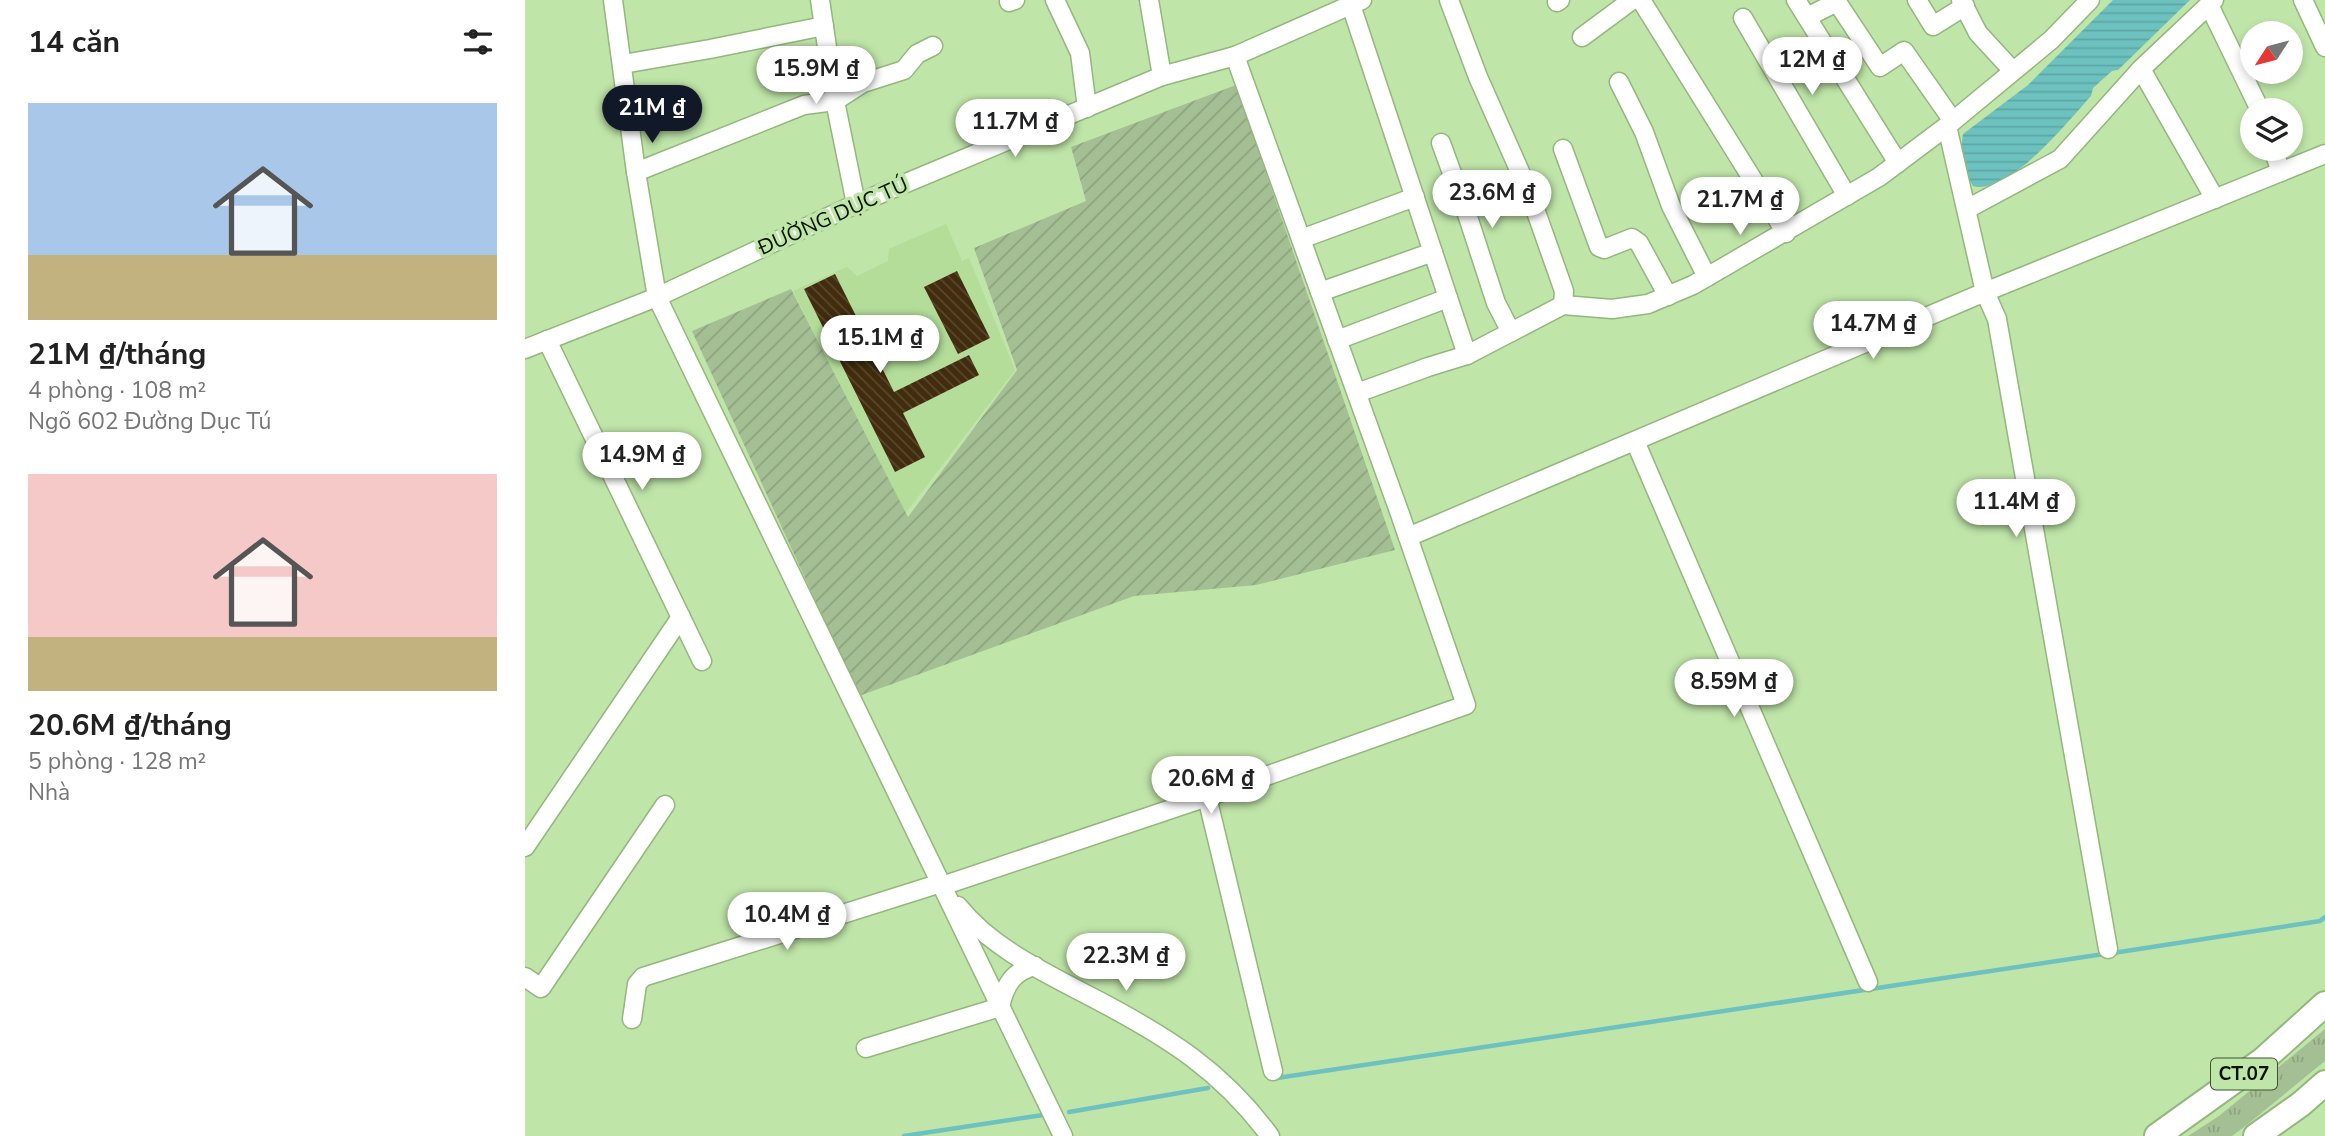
<!DOCTYPE html>
<html lang="vi">
<meta charset="utf-8">
<style>
:root{--surface:#fff;--page:#f6f6f6;--text:#222;--muted:#767676;--accent:#111827}
body{margin:0;font-family:"Nunito Sans",sans-serif;background:var(--page);color:var(--text);height:100vh;display:flex;flex-direction:column;font-size:26px;white-space:nowrap}
*{box-sizing:border-box;margin:0}
p{font-size:23px;color:var(--muted)}
.icon{flex:none;width:38px;height:38px;fill:none;stroke:currentColor;stroke-width:2;stroke-linecap:round;stroke-linejoin:round}
.map{position:relative;flex:1;overflow:hidden}
.side{display:flex;flex-direction:column;background:var(--surface);width:525px}
.side>*{flex:none}
.needle{width:46px;rotate:234deg}
.controls{position:absolute;left:1715px;top:21px;display:grid;gap:14px}
.controls a{display:grid;place-items:center;width:63px;height:63px;border-radius:50%;background:var(--surface);box-shadow:0 4px 10px #0003;font-size:35px}
.price{position:absolute;translate:-50% -60px;padding:0 16px;border-radius:24px;background:#fff;color:#222;font-size:23px;line-height:46px;filter:drop-shadow(0 2px 4px #0008)}
.price::after{content:'';position:absolute;left:50%;top:42px;width:21px;height:16px;margin-left:-10px;background:inherit;clip-path:polygon(0 0,100% 0,50% 100%)}
.price.on{background:var(--accent);color:#fff}
ul{padding:0;list-style:none}
li{display:grid;align-content:center;gap:14px;height:371px;padding:0 28px}
li span{display:grid;place-items:center;height:217px;border-radius:0px;color:#555}
li>.icon{margin-inline-start:auto}
span .icon{width:126px;height:126px;fill:#fffc;stroke-width:1}
li b{font-size:30px}
h2{display:flex;justify-content:space-between;align-items:center;height:84px;padding:0 28px;font-size:30px}
main{display:flex;flex:1;min-height:0}
.map>svg:first-child{display:block}
</style>
<main>
<section class="side">
<h2>14 căn<svg class="icon" aria-label="filters" viewBox="0 0 24 24"><path d="M4 7h16M4 17h16"/><circle cx="9" cy="7" r="2"/><circle cx="15" cy="17" r="2"/></svg></h2>
<ul>
<li><span style="background:linear-gradient(#a9c7e8 70%,#c2b280 0)"><svg class="icon" aria-label="home" viewBox="0 0 24 24"><path d="M3 11l9-7 9 7M6 9v11h12V9"/></svg></span><div><b>21M ₫/tháng</b><p>4 phòng · 108 m²</p><p>Ngõ 602 Đường Dục Tú</p></div></li>
<li><span style="background:linear-gradient(#f6c9c9 75%,#c2b280 0)"><svg class="icon" aria-label="home" viewBox="0 0 24 24"><path d="M3 11l9-7 9 7M6 9v11h12V9"/></svg></span><div><b>20.6M ₫/tháng</b><p>5 phòng · 128 m²</p><p>Nhà</p></div></li>
</ul>
</section>
<div class="map">
<svg width="1800" height="1136" viewBox="0 0 1800 1136">
<defs>
<pattern id="grass-tufts" width="24" height="20" patternUnits="userSpaceOnUse" patternTransform="scale(1.75)"><rect width="24" height="20" fill="#a5bf94"/><path d="M3 7l-1-3M5 7V3M7 7l1-3M15 17l-1-3M17 17v-4M19 17l1-3" fill="none" stroke="#8da37e"/></pattern>
<pattern id="garden-furrows" width="10" height="10" patternUnits="userSpaceOnUse" patternTransform="scale(1.75)"><rect width="10" height="10" fill="#a5bf94"/><path d="M-1 1l2-2M0 10L10 0M9 11l2-2" fill="none" stroke="#8da37e"/></pattern>
<pattern id="water-rules" width="6" height="5" patternUnits="userSpaceOnUse" patternTransform="scale(1.75)"><rect width="6" height="5" fill="#6dc2c0"/><path d="M0 2.5h6" fill="none" stroke="#5da6a3"/></pattern>
<pattern id="building-back-hatch" width="6" height="6" patternUnits="userSpaceOnUse" patternTransform="scale(1.75)"><rect width="6" height="6" fill="#412c0d"/><path d="M-1 5l2 2M0 0l6 6M5-1l2 2" fill="none" stroke="#58482e"/></pattern>
</defs>
<rect width="100%" height="100%" fill="#bfe5a8"/>
<polygon fill="#b3dd99" points="421,224 437,261 444,258 490,370 380,514 268,291 322,267 332,276 363,261 364,249"/>
<polygon fill="url(#grass-tufts)" points="1800,1029 1800,1061 1718,1128 1707,1136 1663,1136 1694,1116"/>
<polygon fill="url(#garden-furrows)" points="711,85 870,550 731,585 609,596 334,696 167,331 266,289 383,517 492,370 449,248 561,201 546,147"/>
<path fill="url(#water-rules)" d="M1588,0H1665L1593,70L1587,71L1568,88L1566,96C1544,120 1484,196 1448,186C1439,173 1435,149 1438,134L1503,85Z"/>
<g fill="none" stroke-linecap="round" stroke-linejoin="round">
<g stroke="#6dc2c0" stroke-width="4.5">
<polyline points="1588,953 1795,921 1800,917"/>
<polyline points="752,1078 1579,954"/>
<polyline points="544,1112 683,1088"/>
<polyline points="379,1136 518,1115"/>
</g>
</g>
<g fill="url(#building-back-hatch)">
<polygon points="432,271 465,338 433,354 399,287"/>
<polygon points="310,274 369,392 444,355 454,375 378,413 400,457 370,472 279,289"/>
</g>
<g fill="none" stroke-linecap="round" stroke-linejoin="round">
<defs>
<g id="minor">
<polyline points="88,0 111,172 132,297 538,1136"/>
<polyline points="295,0 310,101 331,204"/>
<polyline points="530,0 555,53 562,108"/>
<polyline points="624,0 637,76"/>
<polyline points="924,0 953,77 1004,192 1039,291 1038,305"/>
<polyline points="1116,0 1261,233"/>
<polyline points="1271,0 1373,163"/>
<polyline points="1392,0 1408,26 1440,6"/>
<polyline points="1436,0 1453,33 1488,71"/>
<polyline points="1778,0 1800,47"/>
<polyline points="484,2 490,0"/>
<polyline points="1032,2 1035,0"/>
<polyline points="826,5 942,355"/>
<polyline points="1684,5 1735,110"/>
<polyline points="1282,17 1312,2 1355,67 1379,51 1428,121"/>
<polyline points="1218,18 1322,196"/>
<polyline points="1057,37 1107,0"/>
<polyline points="98,64 185,49 299,26"/>
<polyline points="1616,69 1690,199"/>
<polyline points="1094,82 1119,132 1146,206 1182,277"/>
<polyline points="1422,126 1460,292 1472,319 1583,949"/>
<polyline points="916,143 943,217 971,303 986,332"/>
<polyline points="1038,149 1074,247 1079,249 1107,238 1114,243 1143,296"/>
<polyline points="1748,149 1756,172"/>
<polyline points="111,172 279,105 310,101 338,83 379,70 392,54 408,46"/>
<polyline points="1442,209 1535,159 1616,69 1689,0"/>
<polyline points="776,239 890,197"/>
<polyline points="795,292 908,252"/>
<polyline points="22,340 177,661"/>
<polyline points="812,340 923,298"/>
<polyline points="0,349 132,297 331,204 637,76 710,56 837,0"/>
<polyline points="832,393 903,367 942,355 1038,305 1087,309 1123,304 1168,285 1354,177 1422,126 1526,40 1565,0"/>
<polyline points="1110,441 1343,982"/>
<polyline points="883,537 1460,292 1800,154"/>
<polyline points="682,797 748,1071"/>
<polyline points="0,847 156,617"/>
<polyline points="417,886 682,797 941,705 875,514 710,56"/>
<path d="M433,906C468,950 525,975 574,1001C644,1038 697,1071 745,1136"/>
<polyline points="0,977 16,988 140,805"/>
<polyline points="107,1019 112,984 118,977 416,883"/>
<path d="M341,1048L475,1007C480,985 488,971 510,966"/>
</g>
<g id="highway">
<polyline points="1632,1136 1738,1060 1800,1004"/>
<polyline points="1731,1136 1776,1104 1800,1083"/>
</g>
</defs>
<use href="#minor" stroke="#93b77c" stroke-width="21"/>
<use href="#highway" stroke="#93b77c" stroke-width="28"/>
<use href="#minor" stroke="#fff" stroke-width="18"/>
<use href="#highway" stroke="#fff" stroke-width="24"/>
</g>
<g text-anchor="middle" dominant-baseline="central" stroke-width="7" stroke-linejoin="round" paint-order="stroke">
<rect fill="#bfe5a8" stroke="#3f5333" stroke-width="2" x="1686" y="1058.5" width="66" height="31" rx="5"/>
<g font-size="19" font-weight="bold" fill="#081401">
<text x="1719" y="1074">CT.07</text>
</g>
<g font-size="21" fill="#081401" stroke="#bfe5a8">
<text transform="translate(308 216) rotate(-24)">ĐƯỜNG DỤC TÚ</text>
</g>
</g>
</svg>
<div class="controls">
<a><svg class="needle" viewBox="-14 -14 28 28"><path d="M0-13l5 13h-10z" fill="#e53935"/><path d="M0 13l5-13h-10z" fill="#767676"/></svg></a>
<a><svg class="icon" aria-label="layers" viewBox="0 0 24 24"><path d="M12 4l9 5-9 5-9-5zM3 14l9 5 9-5"/></svg></a>
</div>
<b class="price" style="left:1287px;top:97px">12M ₫</b>
<b class="price" style="left:291px;top:106px">15.9M ₫</b>
<b class="price on" style="left:127px;top:145px">21M ₫</b>
<b class="price" style="left:490px;top:159px">11.7M ₫</b>
<b class="price" style="left:967px;top:230px">23.6M ₫</b>
<b class="price" style="left:1215px;top:237px">21.7M ₫</b>
<b class="price" style="left:1348px;top:361px">14.7M ₫</b>
<b class="price" style="left:355px;top:375px">15.1M ₫</b>
<b class="price" style="left:117px;top:492px">14.9M ₫</b>
<b class="price" style="left:1491px;top:539px">11.4M ₫</b>
<b class="price" style="left:1209px;top:719px">8.59M ₫</b>
<b class="price" style="left:686px;top:816px">20.6M ₫</b>
<b class="price" style="left:262px;top:952px">10.4M ₫</b>
<b class="price" style="left:601px;top:993px">22.3M ₫</b>
</div>
</main>
